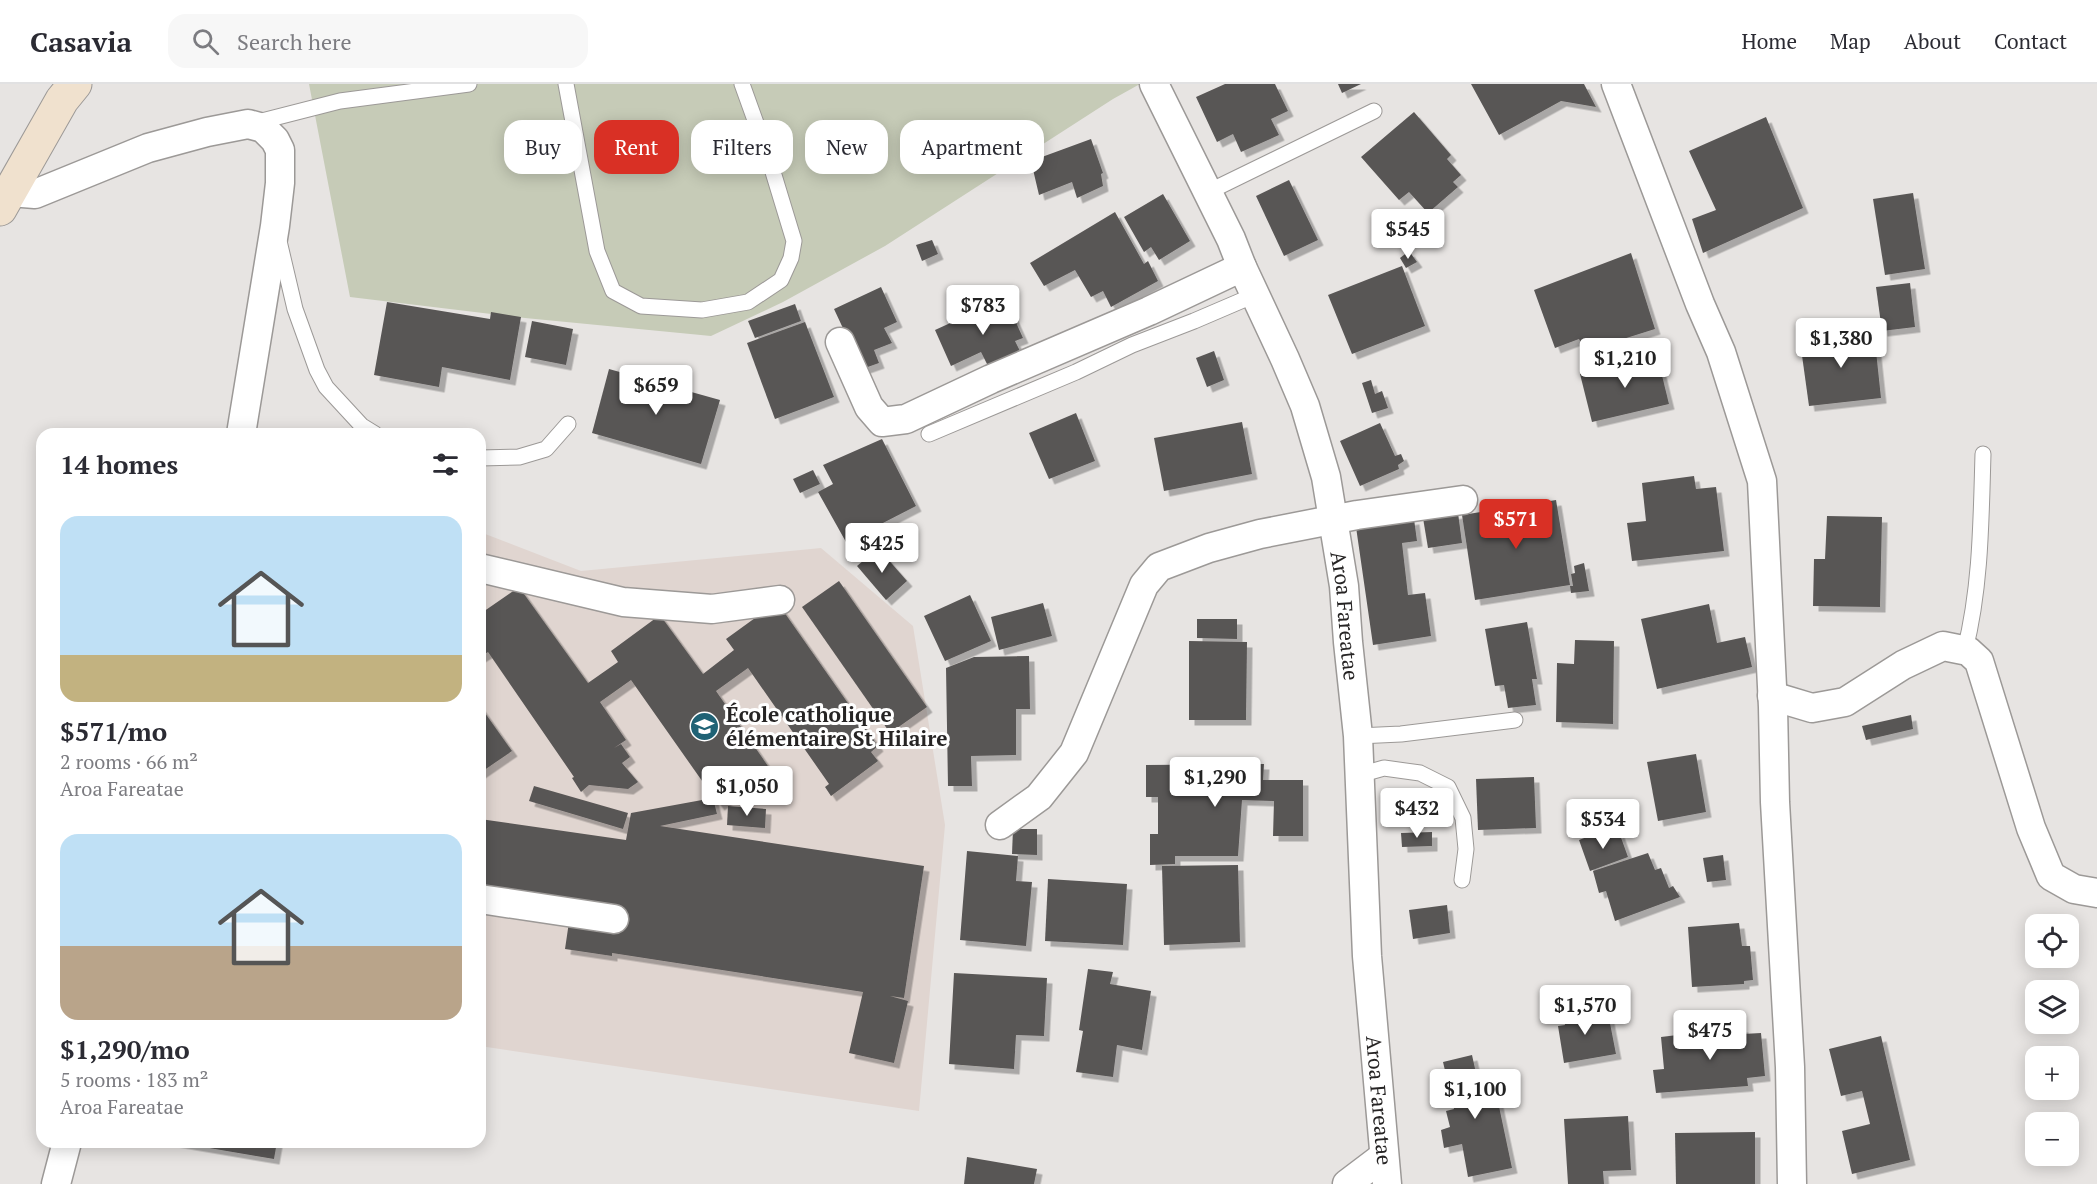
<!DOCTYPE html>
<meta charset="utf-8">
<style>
:root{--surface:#fff;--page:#f7f7f7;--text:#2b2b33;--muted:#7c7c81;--line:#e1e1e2;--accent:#d93025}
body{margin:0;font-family:"PT Serif",serif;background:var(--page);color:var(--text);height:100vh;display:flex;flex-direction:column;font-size:22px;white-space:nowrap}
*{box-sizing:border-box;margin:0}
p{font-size:20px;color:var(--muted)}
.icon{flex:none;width:33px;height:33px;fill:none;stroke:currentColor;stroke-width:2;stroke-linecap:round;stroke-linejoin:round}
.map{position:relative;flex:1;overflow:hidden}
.side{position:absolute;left:36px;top:344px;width:450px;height:720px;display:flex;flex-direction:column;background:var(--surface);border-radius:18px;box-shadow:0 3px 15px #0003}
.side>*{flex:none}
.guide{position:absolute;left:504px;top:36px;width:570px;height:54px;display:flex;gap:12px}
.fabs{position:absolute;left:2025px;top:830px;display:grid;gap:12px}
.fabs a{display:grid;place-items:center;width:54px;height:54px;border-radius:12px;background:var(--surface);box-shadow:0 3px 15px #0003;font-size:30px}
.price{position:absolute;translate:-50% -51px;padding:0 14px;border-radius:6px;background:#fff;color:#222;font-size:20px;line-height:39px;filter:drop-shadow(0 2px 3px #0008)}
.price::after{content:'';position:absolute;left:50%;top:36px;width:18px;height:14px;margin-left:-9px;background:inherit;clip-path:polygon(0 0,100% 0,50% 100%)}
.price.current{background:var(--accent);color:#fff}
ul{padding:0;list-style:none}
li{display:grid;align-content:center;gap:12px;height:318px;padding:0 24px}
li span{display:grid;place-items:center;height:186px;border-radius:18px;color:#555}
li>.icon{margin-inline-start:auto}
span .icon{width:108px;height:108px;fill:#fffc;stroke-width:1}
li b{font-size:26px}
h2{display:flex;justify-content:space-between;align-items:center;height:72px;padding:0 24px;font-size:26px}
.tag{padding:0 21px;border-radius:18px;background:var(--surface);box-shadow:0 3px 15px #0003;font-size:21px;line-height:54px}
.tag.current{background:var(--accent);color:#fff}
header{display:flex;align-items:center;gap:36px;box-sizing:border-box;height:84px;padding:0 30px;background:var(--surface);border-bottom:2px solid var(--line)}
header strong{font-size:28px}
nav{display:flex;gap:33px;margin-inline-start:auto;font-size:21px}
.search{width:420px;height:54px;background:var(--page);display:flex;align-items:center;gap:15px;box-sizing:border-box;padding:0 21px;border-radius:18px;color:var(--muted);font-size:22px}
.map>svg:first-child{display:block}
</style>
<header>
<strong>Casavia</strong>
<div class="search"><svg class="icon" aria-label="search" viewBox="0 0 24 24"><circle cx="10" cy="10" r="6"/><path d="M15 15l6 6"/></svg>Search here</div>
<nav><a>Home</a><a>Map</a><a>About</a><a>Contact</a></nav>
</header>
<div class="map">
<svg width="2097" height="1100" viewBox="0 0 2097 1100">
<defs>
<filter id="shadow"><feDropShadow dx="5.5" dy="5.5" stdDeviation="0" flood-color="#0004"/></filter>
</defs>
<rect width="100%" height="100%" fill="#e7e4e2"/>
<polygon fill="#e0d5d0" points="480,448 581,487 821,464 913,542 945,741 919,1027 480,962"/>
<polygon fill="#c6cbb7" points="309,0 1140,0 1113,15 885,162 783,218 711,252 525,234 350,213"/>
<g fill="#595655" filter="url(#shadow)">
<polygon points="1225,0 1275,0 1288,27 1271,35 1279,51 1241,68 1233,50 1217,58 1196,13"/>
<polygon points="1338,0 1361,0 1342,9"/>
<polygon points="1471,0 1584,0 1596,23 1561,17 1499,51"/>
<polygon points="1414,28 1451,71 1447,75 1461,91 1453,98 1458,103 1428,129 1409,108 1399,116 1361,73"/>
<polygon points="1766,33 1803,124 1703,169 1692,135 1716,126 1689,67"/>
<polygon points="1091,55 1103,89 1101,90 1103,102 1077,114 1072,98 1039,111 1031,77"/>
<polygon points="1289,96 1318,156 1284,172 1256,112"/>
<polygon points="1913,109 1925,185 1885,191 1873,115"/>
<polygon points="1163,110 1190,157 1159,176 1151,163 1144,168 1124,133"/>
<polygon points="1115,128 1144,180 1148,177 1158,197 1111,223 1103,207 1091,213 1075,186 1044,202 1030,179"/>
<polygon points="932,156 938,170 922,177 916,161"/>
<polygon points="1409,167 1417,178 1406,184 1400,174"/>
<polygon points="1631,169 1655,245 1585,267 1579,255 1555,264 1534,206"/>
<polygon points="1402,182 1425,242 1352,270 1328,211"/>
<polygon points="1910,199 1915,243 1882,247 1876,203"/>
<polygon points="881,203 897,238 884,244 892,259 874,266 879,279 862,285 834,225"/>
<polygon points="1005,214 1023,254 1015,257 1022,271 990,286 981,268 951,282 935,246"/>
<polygon points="387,218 490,235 491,228 521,233 510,296 442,283 439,303 374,291"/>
<polygon points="795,220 801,237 755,254 748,237"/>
<polygon points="532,237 573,245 566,281 525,273"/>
<polygon points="805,238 834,313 775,335 747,259"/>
<polygon points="1874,248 1881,314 1809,322 1800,257"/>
<polygon points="1214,267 1224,296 1207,303 1196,274"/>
<polygon points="1657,271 1669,320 1592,338 1580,290"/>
<polygon points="609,285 720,316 701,380 592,349"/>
<polygon points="1371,296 1375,310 1382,307 1388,324 1372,329 1362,299"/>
<polygon points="1076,329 1095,377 1049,395 1029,349"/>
<polygon points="1242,338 1252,390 1164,407 1154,354"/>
<polygon points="1380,339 1395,372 1401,370 1404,377 1398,381 1399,385 1360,402 1340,357"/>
<polygon points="882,355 916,422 846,458 818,408 833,400 823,381"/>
<polygon points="813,386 820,400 800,409 793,395"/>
<polygon points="1694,392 1696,405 1716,403 1724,467 1632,477 1627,439 1646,437 1642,399"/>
<polygon points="1556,416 1570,501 1475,516 1462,431"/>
<polygon points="1458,429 1462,459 1428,464 1423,434"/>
<polygon points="1827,432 1882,433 1880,523 1813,522 1814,475 1825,475"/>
<polygon points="1414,435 1417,457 1402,459 1408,511 1425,509 1431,552 1373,561 1356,443"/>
<polygon points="878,464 907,497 886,516 857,482"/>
<polygon points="1584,479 1589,507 1571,509 1570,502 1573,502 1571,490 1575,489 1574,482"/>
<polygon points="839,497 927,623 890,649 802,523"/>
<polygon points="519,503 588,599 618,578 611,567 660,531 703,590 734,566 726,555 777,518 878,662 871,668 878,677 831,712 825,703 829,700 748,584 716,607 770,685 719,721 631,596 600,618 626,656 614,664 621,660 630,673 622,679 638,698 628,705 589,701 581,708 572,694 574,693 488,568 480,573 480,530"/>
<polygon points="970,511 991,557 945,577 924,532"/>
<polygon points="1043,519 1052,552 999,566 991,533"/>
<polygon points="1709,520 1717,559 1745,553 1752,583 1657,605 1641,535"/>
<polygon points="1197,535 1237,535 1237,555 1197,554"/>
<polygon points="1527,538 1537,595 1532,595 1536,621 1508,624 1504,601 1495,602 1485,545"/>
<polygon points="1575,556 1614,557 1613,640 1556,638 1557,579 1574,580"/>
<polygon points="1189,557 1247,558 1246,636 1189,636"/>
<polygon points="1029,572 1030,625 1016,625 1016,671 971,672 972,702 948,702 946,584 974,573"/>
<polygon points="480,622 512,667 480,689"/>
<polygon points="1911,631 1913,645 1866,656 1862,642"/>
<polygon points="1696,670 1706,728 1658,737 1647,678"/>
<polygon points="1264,680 1263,696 1303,696 1303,752 1273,752 1274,717 1242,716 1238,772 1175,772 1175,780 1150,781 1150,750 1158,750 1158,713 1146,713 1146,681"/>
<polygon points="1534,693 1536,744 1478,746 1476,695"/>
<polygon points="534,702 628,729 623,745 529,717"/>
<polygon points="713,714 717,730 660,742 924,782 904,914 890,912 908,917 894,979 849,969 863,908 612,869 612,872 565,865 569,838 480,803 480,735 626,756 631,729"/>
<polygon points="1400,720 1431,721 1431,734 1400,734"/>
<polygon points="728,722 766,725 765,744 727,741"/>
<polygon points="1013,745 1037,745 1037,771 1012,770"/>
<polygon points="1605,746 1607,752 1619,748 1628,773 1590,787 1579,756"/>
<polygon points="1432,748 1432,762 1402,763 1401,749"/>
<polygon points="967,767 1018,772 1016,797 1032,798 1026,862 960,856"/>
<polygon points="1648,769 1655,786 1661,784 1669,804 1673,802 1680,813 1615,837 1606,807 1599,809 1593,787"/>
<polygon points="1723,771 1726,796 1707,798 1703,774"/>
<polygon points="1238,781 1240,858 1164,861 1162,782"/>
<polygon points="1048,795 1127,800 1123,861 1045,857"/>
<polygon points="1447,821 1450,849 1413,855 1409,826"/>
<polygon points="1739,839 1742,862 1750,862 1753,896 1744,897 1744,900 1692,903 1688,843"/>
<polygon points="1088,885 1113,888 1110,900 1151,907 1142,966 1117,961 1113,993 1076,988 1083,947 1079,946"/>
<polygon points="954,889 1047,894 1044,952 1016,951 1014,985 949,980"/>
<polygon points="1583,920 1586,937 1609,934 1616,970 1564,979 1558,942 1565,941 1562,924"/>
<polygon points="1743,943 1743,950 1761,949 1765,992 1747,994 1748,1002 1656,1009 1653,986 1664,985 1661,953"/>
<polygon points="1881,952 1910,1076 1852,1090 1842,1047 1870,1040 1862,1007 1841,1012 1829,965"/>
<polygon points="1472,971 1478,998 1493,994 1512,1084 1468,1093 1462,1060 1444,1064 1441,1046 1450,1043 1446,1027 1454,1025 1443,978"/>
<polygon points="1628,1032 1631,1086 1603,1087 1604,1100 1568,1100 1564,1035"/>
<polygon points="1755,1048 1755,1100 1676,1100 1675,1049"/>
<polygon points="174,1058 277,1058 274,1075"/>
<polygon points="967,1073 1037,1085 1034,1100 964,1100"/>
</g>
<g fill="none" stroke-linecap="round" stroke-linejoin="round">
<defs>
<g id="lane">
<polyline points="566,0 597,167 613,207 641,222 702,226 748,218 781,196 791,174 794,157 770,78 742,0"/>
<polyline points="254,39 340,17 469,0"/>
<polyline points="1208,108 1374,27"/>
<polyline points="279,157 295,225 317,286 326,303 362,342 375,350"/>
<polyline points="929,350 1076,288 1132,261 1194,237 1257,210"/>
<polyline points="480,374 519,373 546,365 568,340"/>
<path d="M1965,566C1981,502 1981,436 1983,370"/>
<polyline points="1358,652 1401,650 1515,636"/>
<polyline points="1359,691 1384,684 1420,689 1448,703 1463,734 1466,765 1462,796"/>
</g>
<g id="street">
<path id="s1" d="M1154,0L1231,155L1242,183L1285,275L1305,322L1326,393L1344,502L1348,558L1358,652L1367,872L1387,1100"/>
<polyline points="1616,0 1700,220 1721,268 1762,397 1773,623 1775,718 1790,983 1792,1100"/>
<polyline points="10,108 35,110 148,64 207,48 248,40 263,44 275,56 280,66 280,99 275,142 241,350"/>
<polyline points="840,258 869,323 882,338 906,335 991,295 1149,227 1242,183"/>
<polyline points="480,484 623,518 712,525 780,516"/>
<polyline points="1772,612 1812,624 1845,618 1903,581 1943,562 1968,567 1979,577 2031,744 2051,792 2074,805 2097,809"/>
<polyline points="1000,741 1039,713 1074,669 1144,501 1159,483 1209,464 1260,450 1357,431 1463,416"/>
<polyline points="480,815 614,835"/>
<polyline points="56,1100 67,1058"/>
<polyline points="1347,1100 1384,1072"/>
</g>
<polyline id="secondary" points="0,125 62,16 75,0"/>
</defs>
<use href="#lane" stroke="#9c9997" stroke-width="17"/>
<use href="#street" stroke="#9c9997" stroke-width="31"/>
<use href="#secondary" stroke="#9c9997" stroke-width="35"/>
<use href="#lane" stroke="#fff" stroke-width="15"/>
<use href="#street" stroke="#fff" stroke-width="28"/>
<use href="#secondary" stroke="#f0e1ce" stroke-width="33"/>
</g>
<defs>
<symbol id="school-disc" viewBox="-11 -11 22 22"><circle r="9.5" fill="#1f6275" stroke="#fff"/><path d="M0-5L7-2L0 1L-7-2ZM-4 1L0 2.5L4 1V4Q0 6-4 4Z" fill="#fff"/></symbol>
</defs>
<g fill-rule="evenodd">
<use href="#school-disc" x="688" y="626" width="33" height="33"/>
</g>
<g text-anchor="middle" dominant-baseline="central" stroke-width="6" stroke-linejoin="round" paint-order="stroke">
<g font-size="21" fill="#262424" stroke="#fff">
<text stroke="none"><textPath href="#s1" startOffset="570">Aroa Fareatae</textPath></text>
<text stroke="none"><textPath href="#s1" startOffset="1056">Aroa Fareatae</textPath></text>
</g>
<g font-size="21" font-weight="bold" fill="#262424" stroke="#fff" text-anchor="start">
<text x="726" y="630">École catholique<tspan x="726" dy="24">élémentaire St Hilaire</tspan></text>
</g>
</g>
</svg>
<div class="fabs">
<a><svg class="icon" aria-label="locate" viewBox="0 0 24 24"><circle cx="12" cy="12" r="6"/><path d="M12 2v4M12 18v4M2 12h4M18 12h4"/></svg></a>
<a><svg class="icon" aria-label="layers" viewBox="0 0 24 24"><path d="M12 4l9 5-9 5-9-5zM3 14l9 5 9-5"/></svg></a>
<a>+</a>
<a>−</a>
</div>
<b class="price" style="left:1408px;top:176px">$545</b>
<b class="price" style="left:983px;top:252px">$783</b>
<b class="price" style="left:1841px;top:285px">$1,380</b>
<b class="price" style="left:1625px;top:305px">$1,210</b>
<b class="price" style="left:656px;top:332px">$659</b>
<b class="price current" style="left:1516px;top:466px">$571</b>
<b class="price" style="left:882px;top:490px">$425</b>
<b class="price" style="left:1215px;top:724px">$1,290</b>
<b class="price" style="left:747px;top:733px">$1,050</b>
<b class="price" style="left:1417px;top:755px">$432</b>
<b class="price" style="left:1603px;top:766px">$534</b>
<b class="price" style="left:1585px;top:952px">$1,570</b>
<b class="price" style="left:1710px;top:977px">$475</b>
<b class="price" style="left:1475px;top:1036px">$1,100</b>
<div class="guide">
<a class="tag">Buy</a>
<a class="tag current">Rent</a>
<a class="tag">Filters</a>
<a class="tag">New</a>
<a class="tag">Apartment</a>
</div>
<section class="side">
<h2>14 homes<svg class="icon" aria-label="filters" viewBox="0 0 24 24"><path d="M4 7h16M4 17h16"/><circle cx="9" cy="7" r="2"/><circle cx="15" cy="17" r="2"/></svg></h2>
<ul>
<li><span style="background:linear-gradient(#bfe0f5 75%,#c2b280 0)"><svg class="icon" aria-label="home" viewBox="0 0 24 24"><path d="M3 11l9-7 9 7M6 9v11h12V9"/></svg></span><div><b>$571/mo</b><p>2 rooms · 66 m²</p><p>Aroa Fareatae</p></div></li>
<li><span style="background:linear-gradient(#bfe0f5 60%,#b9a48a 0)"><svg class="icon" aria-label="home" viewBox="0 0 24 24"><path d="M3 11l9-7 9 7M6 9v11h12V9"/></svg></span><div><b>$1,290/mo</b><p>5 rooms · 183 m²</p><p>Aroa Fareatae</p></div></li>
</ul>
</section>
</div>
